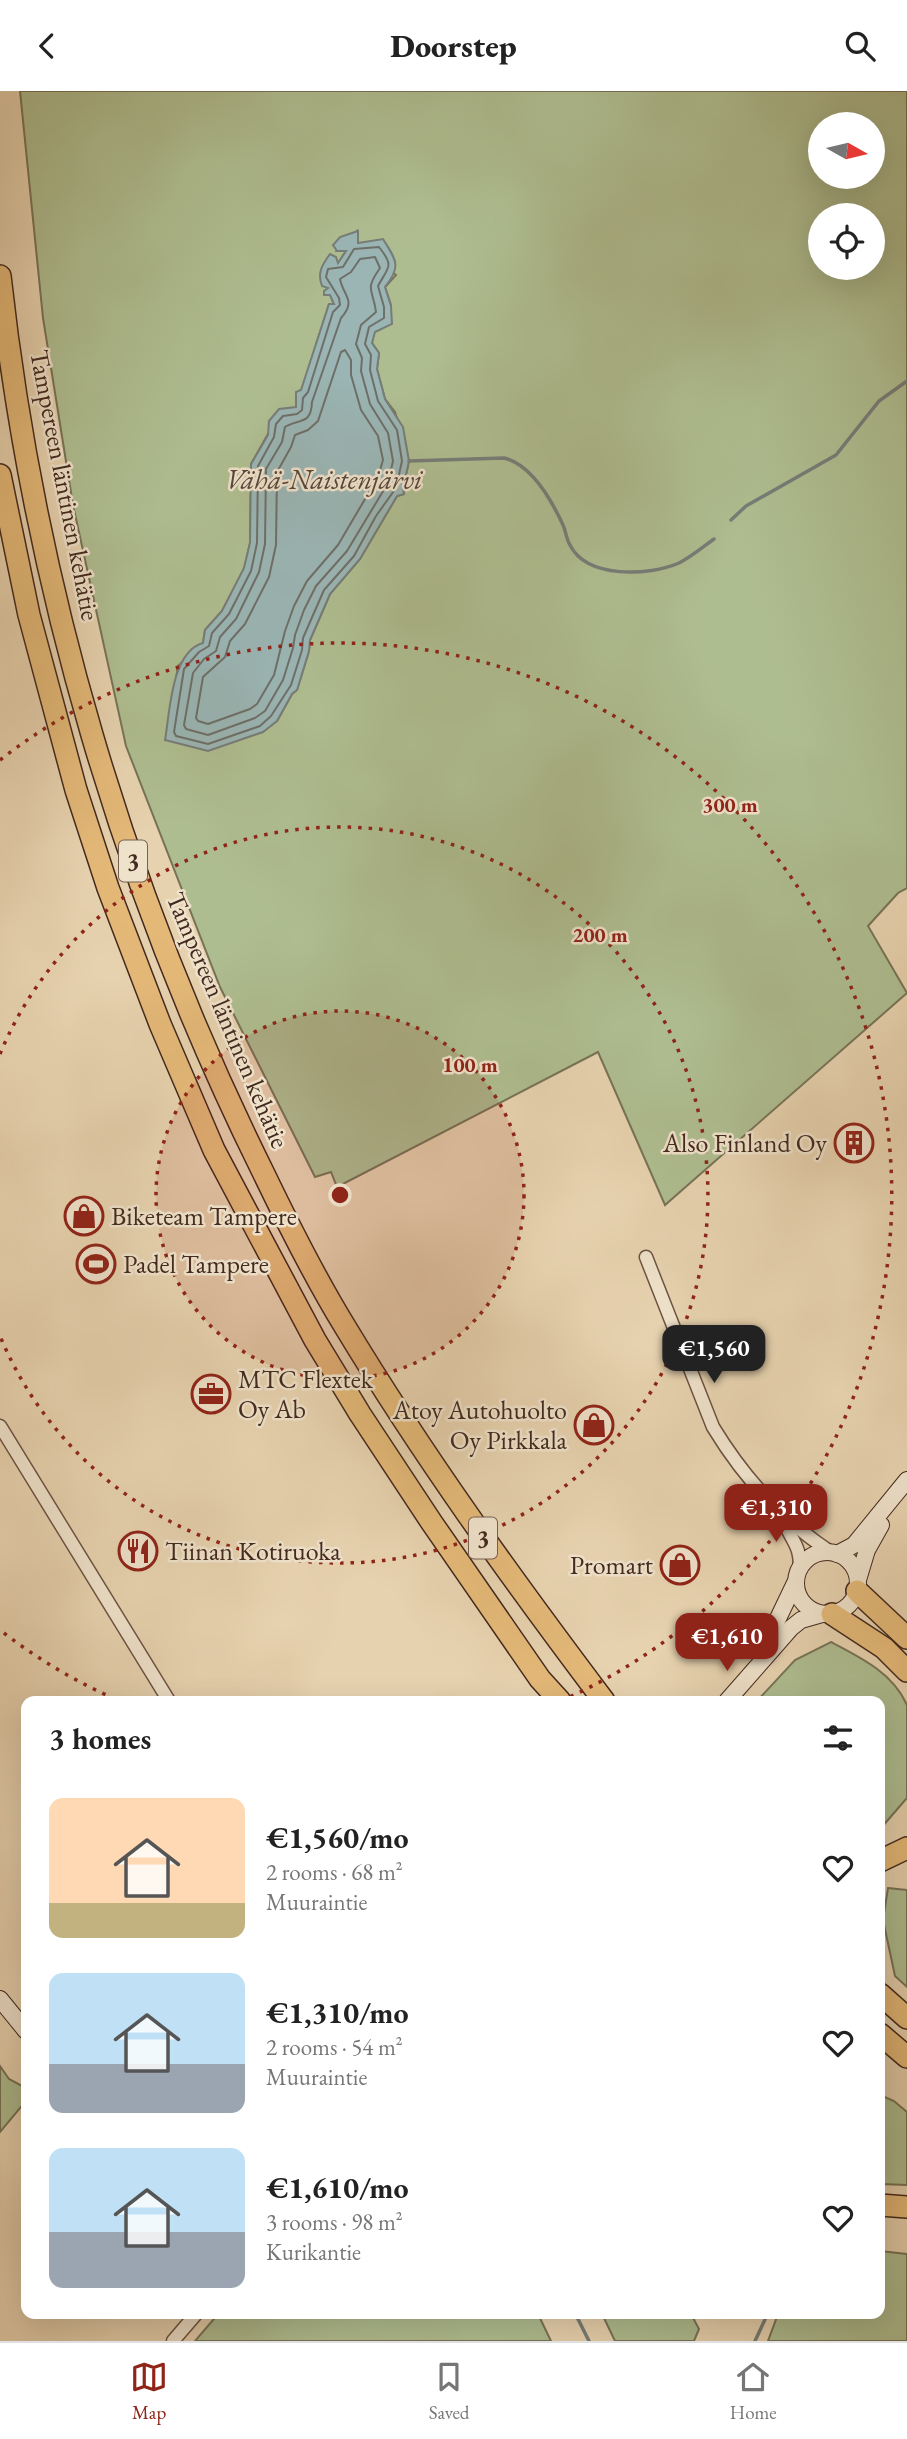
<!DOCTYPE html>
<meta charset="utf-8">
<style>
:root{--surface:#fff;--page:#f2f2f2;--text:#222;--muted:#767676;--line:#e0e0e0;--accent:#8f2418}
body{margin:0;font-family:"EB Garamond",serif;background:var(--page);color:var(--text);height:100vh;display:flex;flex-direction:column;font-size:26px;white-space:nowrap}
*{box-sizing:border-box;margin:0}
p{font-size:23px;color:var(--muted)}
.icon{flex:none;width:38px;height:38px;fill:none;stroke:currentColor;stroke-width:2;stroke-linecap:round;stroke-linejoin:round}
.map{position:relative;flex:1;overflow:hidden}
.drawer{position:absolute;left:21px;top:1605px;width:864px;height:623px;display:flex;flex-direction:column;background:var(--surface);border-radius:14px;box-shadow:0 7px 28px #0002}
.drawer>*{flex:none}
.needle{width:46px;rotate:98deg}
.fabs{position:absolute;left:808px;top:21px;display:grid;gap:14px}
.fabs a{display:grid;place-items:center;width:77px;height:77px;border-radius:50%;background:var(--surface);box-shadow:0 7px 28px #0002;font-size:35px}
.price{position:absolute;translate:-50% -60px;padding:0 16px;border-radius:14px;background:var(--accent);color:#fff;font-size:23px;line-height:46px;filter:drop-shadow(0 2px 4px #0008)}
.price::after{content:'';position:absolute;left:50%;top:42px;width:21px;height:16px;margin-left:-10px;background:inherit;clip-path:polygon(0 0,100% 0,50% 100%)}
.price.selected{background:#222;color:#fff}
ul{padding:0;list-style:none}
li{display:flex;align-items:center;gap:21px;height:175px;padding:0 28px}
li span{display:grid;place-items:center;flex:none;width:196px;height:140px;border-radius:14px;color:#555}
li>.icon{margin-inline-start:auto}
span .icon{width:84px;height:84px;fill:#fffc;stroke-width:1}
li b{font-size:30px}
h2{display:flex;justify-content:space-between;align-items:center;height:84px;padding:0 28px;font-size:30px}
header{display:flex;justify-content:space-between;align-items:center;height:91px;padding:0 28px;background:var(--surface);font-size:32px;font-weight:800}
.menu{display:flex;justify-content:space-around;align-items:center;height:98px;border-top:2px solid var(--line);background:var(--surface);font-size:19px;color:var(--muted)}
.menu a{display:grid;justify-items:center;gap:4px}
.menu .selected{color:var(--accent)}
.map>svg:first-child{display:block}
</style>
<header><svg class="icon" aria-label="back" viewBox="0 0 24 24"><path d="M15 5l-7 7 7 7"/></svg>Doorstep<svg class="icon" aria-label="search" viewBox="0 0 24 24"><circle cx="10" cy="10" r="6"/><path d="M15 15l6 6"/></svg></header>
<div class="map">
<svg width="907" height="2250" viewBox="0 0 907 2250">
<rect width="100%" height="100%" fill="#e7d2af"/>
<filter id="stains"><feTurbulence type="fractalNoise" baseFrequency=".00286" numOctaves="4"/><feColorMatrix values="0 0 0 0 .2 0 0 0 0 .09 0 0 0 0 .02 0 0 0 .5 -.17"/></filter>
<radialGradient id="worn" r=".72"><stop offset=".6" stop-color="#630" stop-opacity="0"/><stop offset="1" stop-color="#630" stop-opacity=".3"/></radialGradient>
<g fill="#aebd90" stroke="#787357" stroke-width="2" fill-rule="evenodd">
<path d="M20,0H907V797L898,802L868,835L907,902L665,1114L598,961L337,1096L331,1081L315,1086L220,896L126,655L73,414L43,227ZM821,33H873V86H821ZM821,124H873V177H821ZM357,140L358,152L396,184L385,196L391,214L374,241L372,252L379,262L377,278L385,308L395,321L409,370L403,397L404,403L397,405L360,468L330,503L310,549L309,560L297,599L292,603L277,630L166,649L178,575L203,552L205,539L222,520L244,478L250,452L251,373L268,343L296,317L329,213H334C324,194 335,176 346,160H337Z"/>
<path d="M831,1551C860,1566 893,1582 907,1614V1707L881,1737L880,1610H757L795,1569Z"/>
<polygon points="888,1797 907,1799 907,1896 895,1885 883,1829"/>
<polygon points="0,1975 9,1988 26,1997 26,2010 0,2041"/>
<polygon points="880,2004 894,2010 907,2021 907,2094 880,2093"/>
<polygon points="880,2160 907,2163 907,2250 768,2250 778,2223 880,2222"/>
<polygon points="219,2222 538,2223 551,2250 195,2250"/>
<polygon points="602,2223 691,2223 699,2238 694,2250 615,2250"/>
</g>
<path fill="#9ab5b4" stroke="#777d78" stroke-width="2" d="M358,140V152L383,148C396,169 402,175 385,196L391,215L392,233L375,241L372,252L379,262L377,278L385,308L403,336L409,370L403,397L404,403L397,405L360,468L330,503L310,549L309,560L297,599L292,603L277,630L263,641L208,660L165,649C170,621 171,561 203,552L205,539L222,520L244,477L250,452L251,373L268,344L269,330L279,318L296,316V301L301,299L329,213H334L330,204H324V200L328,197L322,195C317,182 322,174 330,163L336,166L338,172L346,160H337L333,154L340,146Z"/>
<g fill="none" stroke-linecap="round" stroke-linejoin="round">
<g stroke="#6e6f69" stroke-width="2">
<path d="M379,156C395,176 388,176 378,195L384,216V227L369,236L365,253L371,264L370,279L378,310L397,339L402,370L396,397L376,425L354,465L324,499L303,547L302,559L291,594L271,625L260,635L208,653L176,645L174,641L184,578L199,561L209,555L212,542L229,523L251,480L257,452L258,375L274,346L276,333L283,325L297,323L302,319L303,307L308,301L333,221L340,214L339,207L326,186L328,178L343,176L354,158Z"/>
<path d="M375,166L380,177C364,200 373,197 376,221L361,234L356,253L362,267L361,280L370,313L388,342L393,370L388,392L347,460L316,495L304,519L295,544L293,557L283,589L265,620L255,627L208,644L186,638L184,634L193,582L204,568L216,560L220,546L236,528L259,481L265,453L266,378L282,351L285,336C299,327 311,335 312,311L341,227C357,209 343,205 340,188L351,181L360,168Z"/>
<polygon points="345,259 351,269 351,284 361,319 378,345 383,369 378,386 338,454 307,490 294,515 285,540 274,584 257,613 250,618 208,633 198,630 196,627 203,586 225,566 230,550 245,533 269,486 276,454 277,381 291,356 295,344 308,339 318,330 341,261"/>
</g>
<g stroke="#777d78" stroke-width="3.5">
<path d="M409,370L504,367C532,374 551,408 563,434C566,440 566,448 570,454C587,488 649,485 679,472C691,466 703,456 714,448"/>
<polyline points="731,429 746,415 836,364 879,310 907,290"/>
<polyline points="575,2222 589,2250"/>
<polyline points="755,2250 768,2222"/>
</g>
<defs>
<g id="street">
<path d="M646,1166L713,1336C744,1387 783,1430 832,1462"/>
<polyline points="0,1335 169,1610"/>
<path d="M782,1425C788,1447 803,1454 799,1480"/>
<polyline points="173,2250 197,2222"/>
</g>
<g id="secondary">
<circle cx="827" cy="1492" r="31"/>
<polyline points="837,1463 854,1454 907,1389"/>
<polyline points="858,1489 867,1459 881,1434"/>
<polyline points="761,1563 795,1492"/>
<polyline points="727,1610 791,1537 801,1529 822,1523"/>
<polyline points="0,1908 26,1940"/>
</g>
<g id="highway">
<path d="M0,185C34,495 124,801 263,1081C288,1133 314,1185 344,1234C423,1365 512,1488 604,1610"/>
<polyline points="0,384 29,524 76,699 108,797 160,933 214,1059 315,1249 360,1323 432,1432 540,1588 560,1610"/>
<polyline points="857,1500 907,1547"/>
<polyline points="832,1523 884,1557 907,1580"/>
<polyline points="880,1770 907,1757"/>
<polyline points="880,1903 907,1927"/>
<polyline points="880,1943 907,1966"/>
<polyline points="880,2114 907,2116"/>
</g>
</defs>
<use href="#street" stroke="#6c5342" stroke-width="15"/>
<use href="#secondary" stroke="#43291e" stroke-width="18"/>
<use href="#highway" stroke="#43291e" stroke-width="24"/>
<use href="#street" stroke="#efe2cb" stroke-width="12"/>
<use href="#secondary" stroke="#efe2cb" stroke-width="16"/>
<use href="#highway" stroke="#e4b978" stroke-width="21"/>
</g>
<circle cx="340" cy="1104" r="184" fill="#8f2418" fill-opacity=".12"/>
<g fill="none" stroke="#8f2418" stroke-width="3.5" stroke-dasharray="3.5 7">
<circle cx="340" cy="1104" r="184"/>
<path d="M0 963A368 368 0 1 1 0 1245"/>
<path d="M115 1608A552 552 0 0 1 0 1539M0 669A552 552 0 1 1 565 1608"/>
</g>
<defs>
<symbol id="building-ring" viewBox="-11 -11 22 22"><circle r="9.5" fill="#efe2cb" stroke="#8f2418" stroke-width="1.5"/><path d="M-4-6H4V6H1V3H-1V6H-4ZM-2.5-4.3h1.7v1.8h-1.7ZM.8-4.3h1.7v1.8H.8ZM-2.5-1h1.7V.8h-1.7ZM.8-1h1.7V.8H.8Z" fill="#8f2418"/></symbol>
<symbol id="shop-ring" viewBox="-11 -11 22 22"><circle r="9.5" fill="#efe2cb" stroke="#8f2418" stroke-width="1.5"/><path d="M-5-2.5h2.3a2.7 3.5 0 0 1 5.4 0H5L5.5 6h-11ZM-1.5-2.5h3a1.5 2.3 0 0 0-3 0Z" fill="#8f2418"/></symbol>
<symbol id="stadium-ring" viewBox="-11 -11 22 22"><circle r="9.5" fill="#efe2cb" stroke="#8f2418" stroke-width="1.5"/><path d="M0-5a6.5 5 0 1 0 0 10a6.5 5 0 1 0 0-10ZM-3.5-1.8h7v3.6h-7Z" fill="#8f2418"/></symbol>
<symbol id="office-ring" viewBox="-11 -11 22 22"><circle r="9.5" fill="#efe2cb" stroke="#8f2418" stroke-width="1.5"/><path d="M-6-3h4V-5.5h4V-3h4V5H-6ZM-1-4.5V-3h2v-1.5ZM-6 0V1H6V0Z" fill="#8f2418"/></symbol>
<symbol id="restaurant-ring" viewBox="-11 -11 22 22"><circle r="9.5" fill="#efe2cb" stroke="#8f2418" stroke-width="1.5"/><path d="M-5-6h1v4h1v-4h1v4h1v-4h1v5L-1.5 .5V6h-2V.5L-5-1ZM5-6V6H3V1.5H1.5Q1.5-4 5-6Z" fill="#8f2418"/></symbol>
</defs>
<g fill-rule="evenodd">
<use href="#building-ring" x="832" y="1030" width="44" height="44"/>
<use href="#shop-ring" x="62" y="1103" width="44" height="44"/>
<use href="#stadium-ring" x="74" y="1151" width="44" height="44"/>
<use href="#office-ring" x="189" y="1281" width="44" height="44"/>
<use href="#shop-ring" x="572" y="1312" width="44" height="44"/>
<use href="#restaurant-ring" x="116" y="1438" width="44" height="44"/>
<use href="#shop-ring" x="658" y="1452" width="44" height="44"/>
</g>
<g text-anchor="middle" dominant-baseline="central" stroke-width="5" stroke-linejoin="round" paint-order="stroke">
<g fill="#efe2cb" stroke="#776052" stroke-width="2">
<rect x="119" y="749.5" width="28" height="41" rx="5"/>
<rect x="469" y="1426.5" width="28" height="41" rx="5"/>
</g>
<g font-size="24" font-weight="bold" fill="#43291e">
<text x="133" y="770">3</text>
<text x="483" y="1447">3</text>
</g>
<g font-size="26" fill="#43291e" stroke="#efe2cb">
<text transform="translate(65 394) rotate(79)">Tampereen läntinen kehätie</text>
<text transform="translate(228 929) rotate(67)">Tampereen läntinen kehätie</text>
</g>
<g font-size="26" fill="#43291e" stroke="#efe2cb" text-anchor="start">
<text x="827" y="1052" text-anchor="end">Also Finland Oy</text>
<text x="111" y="1125">Biketeam Tampere</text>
<text x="123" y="1173">Padel Tampere</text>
<text x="238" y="1288">MTC Flextek<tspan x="238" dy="30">Oy Ab</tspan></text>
<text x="567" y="1319" text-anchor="end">Atoy Autohuolto<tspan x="567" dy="30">Oy Pirkkala</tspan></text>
<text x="165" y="1460">Tiinan Kotiruoka</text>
<text x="653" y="1474" text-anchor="end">Promart</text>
</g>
<g font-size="28" font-style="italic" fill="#54453c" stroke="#efe2cb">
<text x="324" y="388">Vähä-Naistenjärvi</text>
</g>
</g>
<circle cx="340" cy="1104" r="10" fill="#8f2418" stroke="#efe2cb" stroke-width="3.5"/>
<g font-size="21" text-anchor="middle" font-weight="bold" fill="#8f2418" stroke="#efe2cb" stroke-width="5" stroke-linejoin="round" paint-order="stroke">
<text x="730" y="721">300 m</text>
<text x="600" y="851">200 m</text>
<text x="470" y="981">100 m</text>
</g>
<rect width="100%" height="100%" filter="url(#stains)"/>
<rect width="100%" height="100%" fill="url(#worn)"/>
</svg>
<div class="fabs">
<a><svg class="needle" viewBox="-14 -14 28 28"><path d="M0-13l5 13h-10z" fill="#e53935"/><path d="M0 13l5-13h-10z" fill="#767676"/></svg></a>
<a><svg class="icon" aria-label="locate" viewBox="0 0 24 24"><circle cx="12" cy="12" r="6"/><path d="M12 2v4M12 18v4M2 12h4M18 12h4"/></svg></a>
</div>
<b class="price selected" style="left:714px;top:1294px">€1,560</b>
<b class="price" style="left:776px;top:1453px">€1,310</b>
<b class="price" style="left:727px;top:1582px">€1,610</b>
<section class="drawer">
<h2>3 homes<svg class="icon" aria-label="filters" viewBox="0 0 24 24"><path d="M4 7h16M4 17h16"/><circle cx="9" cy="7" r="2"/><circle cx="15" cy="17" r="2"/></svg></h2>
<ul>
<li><span style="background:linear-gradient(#ffd9b3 75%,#c2b280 0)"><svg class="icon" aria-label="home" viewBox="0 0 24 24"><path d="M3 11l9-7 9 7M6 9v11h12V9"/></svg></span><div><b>€1,560/mo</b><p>2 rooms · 68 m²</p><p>Muuraintie</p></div><svg class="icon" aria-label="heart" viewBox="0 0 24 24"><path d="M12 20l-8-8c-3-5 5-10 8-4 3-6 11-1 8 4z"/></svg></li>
<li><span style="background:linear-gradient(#bfe0f5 65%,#9aa5b1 0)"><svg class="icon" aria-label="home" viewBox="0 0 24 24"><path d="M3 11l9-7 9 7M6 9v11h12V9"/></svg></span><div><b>€1,310/mo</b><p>2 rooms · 54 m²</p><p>Muuraintie</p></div><svg class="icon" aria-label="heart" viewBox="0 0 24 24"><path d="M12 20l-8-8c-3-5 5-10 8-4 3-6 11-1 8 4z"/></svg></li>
<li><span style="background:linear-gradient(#bfe0f5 60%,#9aa5b1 0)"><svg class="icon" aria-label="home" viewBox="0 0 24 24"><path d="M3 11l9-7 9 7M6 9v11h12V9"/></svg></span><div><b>€1,610/mo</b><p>3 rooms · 98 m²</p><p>Kurikantie</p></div><svg class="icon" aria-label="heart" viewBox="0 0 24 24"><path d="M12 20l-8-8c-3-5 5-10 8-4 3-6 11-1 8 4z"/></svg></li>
</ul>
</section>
</div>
<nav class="menu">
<a class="selected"><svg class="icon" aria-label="map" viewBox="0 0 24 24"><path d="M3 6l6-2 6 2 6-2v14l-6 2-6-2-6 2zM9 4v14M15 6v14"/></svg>Map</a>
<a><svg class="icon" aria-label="saved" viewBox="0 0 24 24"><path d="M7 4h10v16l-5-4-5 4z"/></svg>Saved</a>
<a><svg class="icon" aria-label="home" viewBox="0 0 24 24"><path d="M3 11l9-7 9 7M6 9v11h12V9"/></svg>Home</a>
</nav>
